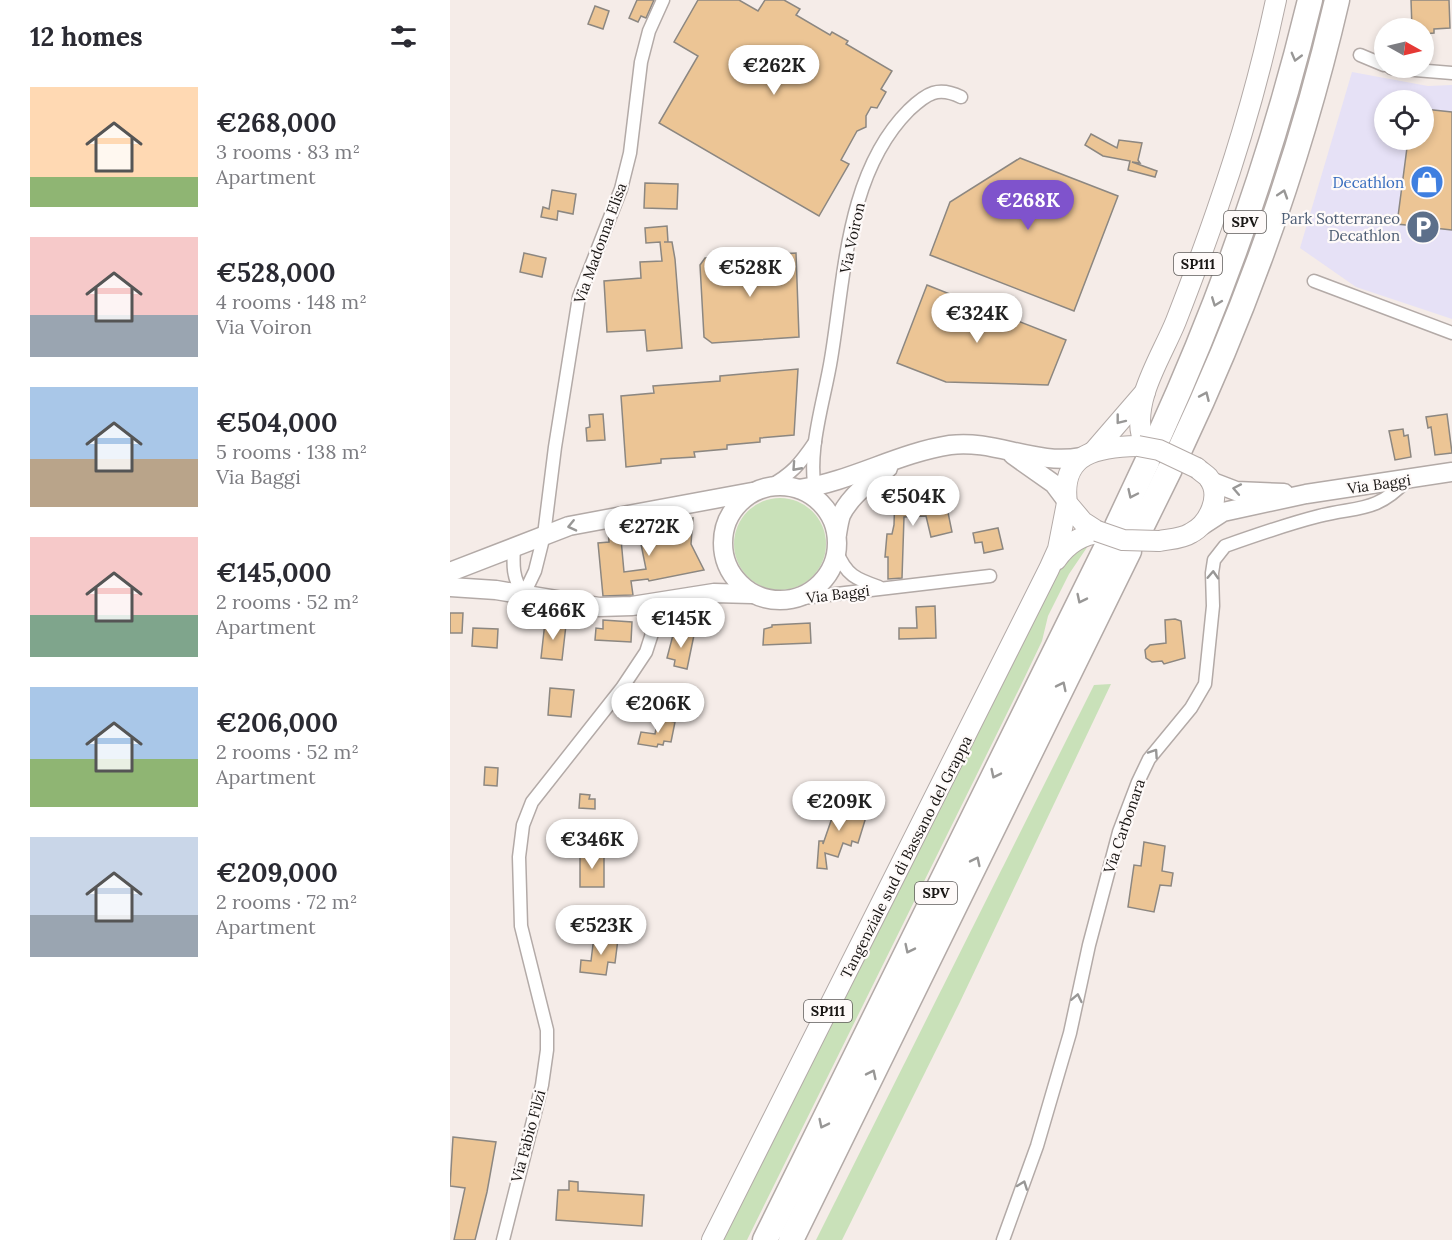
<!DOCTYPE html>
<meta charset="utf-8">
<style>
:root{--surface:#fff;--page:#f2f2f3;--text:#2b2b33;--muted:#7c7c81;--accent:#7f53cc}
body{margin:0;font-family:Lora,serif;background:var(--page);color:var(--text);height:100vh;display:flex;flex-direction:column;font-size:22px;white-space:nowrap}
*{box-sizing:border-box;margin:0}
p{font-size:20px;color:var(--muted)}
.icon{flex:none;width:33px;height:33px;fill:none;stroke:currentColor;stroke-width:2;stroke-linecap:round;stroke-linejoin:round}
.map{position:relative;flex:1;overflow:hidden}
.details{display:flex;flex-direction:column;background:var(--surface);width:450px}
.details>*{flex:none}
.needle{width:39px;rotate:98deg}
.fabs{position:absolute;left:924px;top:18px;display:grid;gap:12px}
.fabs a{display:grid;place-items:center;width:60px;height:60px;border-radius:50%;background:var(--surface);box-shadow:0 3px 9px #0003;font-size:30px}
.price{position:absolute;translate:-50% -51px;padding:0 14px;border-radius:21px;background:#fff;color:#222;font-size:20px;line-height:39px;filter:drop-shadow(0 2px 3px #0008)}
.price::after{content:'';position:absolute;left:50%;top:36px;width:18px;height:14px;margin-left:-9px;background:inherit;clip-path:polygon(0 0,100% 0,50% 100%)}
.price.active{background:var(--accent);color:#fff}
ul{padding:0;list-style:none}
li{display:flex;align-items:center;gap:18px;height:150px;padding:0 30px}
li span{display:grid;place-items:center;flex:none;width:168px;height:120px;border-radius:0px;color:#555}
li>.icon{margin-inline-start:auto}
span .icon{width:72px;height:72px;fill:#fffc;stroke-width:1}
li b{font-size:26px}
h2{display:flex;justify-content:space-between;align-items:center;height:72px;padding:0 30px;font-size:26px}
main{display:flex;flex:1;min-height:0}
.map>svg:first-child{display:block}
</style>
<main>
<section class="details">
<h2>12 homes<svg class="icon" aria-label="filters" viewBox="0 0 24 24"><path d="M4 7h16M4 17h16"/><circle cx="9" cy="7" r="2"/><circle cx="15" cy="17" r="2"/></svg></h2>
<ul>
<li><span style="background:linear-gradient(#ffd9b3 75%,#8fb573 0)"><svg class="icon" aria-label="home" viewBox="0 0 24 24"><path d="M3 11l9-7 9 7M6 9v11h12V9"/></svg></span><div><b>€268,000</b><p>3 rooms · 83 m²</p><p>Apartment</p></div></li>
<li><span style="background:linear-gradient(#f6c9c9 65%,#9aa5b1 0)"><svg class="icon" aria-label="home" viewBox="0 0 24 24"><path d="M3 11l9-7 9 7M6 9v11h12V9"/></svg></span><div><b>€528,000</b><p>4 rooms · 148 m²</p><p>Via Voiron</p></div></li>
<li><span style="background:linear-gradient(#a9c7e8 60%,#b9a48a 0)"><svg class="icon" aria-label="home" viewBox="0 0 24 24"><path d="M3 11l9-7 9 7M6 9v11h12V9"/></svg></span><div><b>€504,000</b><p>5 rooms · 138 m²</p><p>Via Baggi</p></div></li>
<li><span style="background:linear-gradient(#f6c9c9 65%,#7fa58c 0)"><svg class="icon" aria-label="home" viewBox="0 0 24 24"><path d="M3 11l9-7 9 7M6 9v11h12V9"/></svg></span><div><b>€145,000</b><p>2 rooms · 52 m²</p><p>Apartment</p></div></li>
<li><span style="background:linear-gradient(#a9c7e8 60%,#8fb573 0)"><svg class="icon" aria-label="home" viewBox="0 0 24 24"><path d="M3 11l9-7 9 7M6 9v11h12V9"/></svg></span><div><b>€206,000</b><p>2 rooms · 52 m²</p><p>Apartment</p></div></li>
<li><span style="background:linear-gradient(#c9d6e8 65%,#9aa5b1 0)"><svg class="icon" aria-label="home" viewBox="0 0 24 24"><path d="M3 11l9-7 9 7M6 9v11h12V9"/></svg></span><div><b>€209,000</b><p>2 rooms · 72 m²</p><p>Apartment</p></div></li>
</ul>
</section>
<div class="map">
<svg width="1002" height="1240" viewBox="0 0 1002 1240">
<rect width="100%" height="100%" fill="#f5ece8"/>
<path fill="#e6e1f6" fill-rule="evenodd" d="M902,72L978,86L1002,85V319L906,287L850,248ZM934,100H974V140H934Z"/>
<g fill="#c9e1b9">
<circle cx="330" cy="544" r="46"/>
<polygon points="642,540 619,574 598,616 592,641 571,685 297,1240 272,1240 608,571 630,543"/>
<polygon points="661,684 509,1004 392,1240 366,1240 644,685"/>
</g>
<g fill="#ecc595" stroke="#8c8781" stroke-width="1.5">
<polygon points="187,0 204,0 196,18 191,16 188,22 179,18"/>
<polygon points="248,0 289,0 308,11 315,0 334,0 350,9 346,15 380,35 382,32 398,41 396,44 442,71 431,89 436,92 427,108 421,107 416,116 416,127 407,131 391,160 399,164 369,216 209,123 248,56 224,42"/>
<polygon points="961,0 999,0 1000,28 984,29 984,33 974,34 974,28 962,28"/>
<polygon points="145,6 159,11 153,29 138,24"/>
<polygon points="974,109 1002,112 1002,230 947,224 958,140 974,140"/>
<polygon points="641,134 667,148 669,140 692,143 688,160 690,163 682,162 707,171 705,177 678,170 680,161 653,156 635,145"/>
<polygon points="570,158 668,196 624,311 480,255 500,202"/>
<polygon points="195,183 228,184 227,209 194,208"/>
<polygon points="102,190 126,194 123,214 108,211 107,220 91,217 93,207 99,209"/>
<polygon points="217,226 218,242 214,242 222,242 225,259 232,348 197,351 195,330 157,332 154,281 191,278 190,262 212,261 210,242 196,243 195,228"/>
<polygon points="74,253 96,258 92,277 70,272"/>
<polygon points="346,253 349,337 262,343 254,337 250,265 255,258"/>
<polygon points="477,285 616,340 598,385 496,382 447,363"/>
<polygon points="348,369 344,435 310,438 310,442 277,445 277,449 244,452 245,457 211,459 211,463 176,467 171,396 204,393 203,386 270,381 270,376"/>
<polygon points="153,414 155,440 137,441 136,428 140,427 139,415"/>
<polygon points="997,414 1002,453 985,455 981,427 978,428 976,417"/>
<polygon points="953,429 954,436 958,435 961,457 945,460 939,431"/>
<polygon points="445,493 464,493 464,505 495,498 502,532 481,537 476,516 454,517 452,578 438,579 438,557 435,557 437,534 442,534 444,525"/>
<polygon points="243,518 241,544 254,570 199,581 198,579 181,581 183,595 153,596 148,543 159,542 158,530 170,528 174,572 196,569 188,529"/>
<polygon points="548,528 553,549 534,553 532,542 525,543 523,533"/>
<polygon points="485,606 486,638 449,639 449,628 467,628 466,607"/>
<polygon points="0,613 13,613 12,633 0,633"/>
<polygon points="725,619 731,621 735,658 714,664 712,661 702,662 696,658 695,650 700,645 716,643 715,620"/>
<polygon points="153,620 182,622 181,642 145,640 146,628 153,629"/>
<polygon points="95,622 116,625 112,660 91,658"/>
<polygon points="360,623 361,643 313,645 314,629 322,627 322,625"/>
<polygon points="23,628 48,629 47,648 22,646"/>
<polygon points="224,631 244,635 237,669 224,666 225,660 217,658"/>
<polygon points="100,688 124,690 121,717 98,715"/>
<polygon points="208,719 225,722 221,742 214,741 213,745 208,744 207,747 188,744 191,732 205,734"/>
<polygon points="35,767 48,768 47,786 34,785"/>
<polygon points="130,794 140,795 139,799 145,799 145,809 129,808"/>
<polygon points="369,803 385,804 384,813 385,808 416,817 408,843 402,841 401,846 393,843 388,857 375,853 377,869 367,868 369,841 373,841 373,844 383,815 368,813"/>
<polygon points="694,842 715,846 712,871 723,873 721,886 710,885 704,912 678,907 684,865 691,866"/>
<rect x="130" y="852" width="24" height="35"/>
<polygon points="144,936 168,939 165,963 158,962 156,975 130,972 131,960 141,961"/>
<polygon points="3,1137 46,1142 37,1192 25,1240 4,1240 15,1188 0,1186"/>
<polygon points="119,1181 128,1182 128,1191 194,1195 192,1226 106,1220 108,1190 119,1190"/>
</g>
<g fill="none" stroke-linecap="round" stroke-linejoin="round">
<defs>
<g id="street">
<polyline points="910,55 934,65"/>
<polyline points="941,68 1002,73"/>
<polyline points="864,281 1002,333"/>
<path d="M318,487C342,474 350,464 365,442"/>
<path d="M367,499C355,455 374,403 381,359C395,276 396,173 459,110C477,93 488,86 511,97"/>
<path d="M64,545C63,564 62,579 74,594L85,571L94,535L105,447L129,297L171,189L180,153L191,62L199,31L213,0"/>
<path d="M387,552C396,575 406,579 429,587"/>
<polyline points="344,599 540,576"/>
<polyline points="53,1240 92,1085 97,1050 97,1030 71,926 69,857 73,825 82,802 172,688 196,652 208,615 208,602"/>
<path d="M553,1240L587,1146L620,1033L639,945L669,832L688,782L699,759L741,708L755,684L763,606L762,573L764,560L775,546C806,535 837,524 869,516C908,506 926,513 957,480"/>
</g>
<g id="secondary">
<polyline points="563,455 604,484 616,500"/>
<polyline points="760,481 786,491 834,493"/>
<circle cx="330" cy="543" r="57"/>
<path d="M350,489C402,481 448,453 500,445C544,439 586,466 631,457"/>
<polyline points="753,525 773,512 856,494 1002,472"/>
<path d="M387,534C388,528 389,521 391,515C400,496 421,480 438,468"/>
<polyline points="0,572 119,526 302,492"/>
<polyline points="0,587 46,590 149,607 182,606 264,593 302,594"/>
</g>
<g id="primary">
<path d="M692,437C682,399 712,356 726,321C740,285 754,248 767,210C791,141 811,71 826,0"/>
<polyline points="644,451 695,392"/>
<path d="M647,531L633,522L617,503C610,452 649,447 688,446"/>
<path d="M709,541C719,539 732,539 741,533C759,524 773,495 758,477C755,474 750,471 747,468"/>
<path d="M606,560C617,544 632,534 651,533"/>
<polyline points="262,1240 599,569 608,549 617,503"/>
</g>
<g id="highway">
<path d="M709,436C773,295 824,150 860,0"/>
<path d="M730,449C798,305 851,155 887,0"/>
<polyline points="667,526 697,462"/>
<polyline points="690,530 720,469"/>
<polyline points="315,1240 657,546"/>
<polyline points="341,1240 679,551"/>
</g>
</defs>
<use href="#street" stroke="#b3aaa7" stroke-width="15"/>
<use href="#secondary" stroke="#b3aaa7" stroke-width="21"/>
<use href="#primary" stroke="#b3aaa7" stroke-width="22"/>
<use href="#highway" stroke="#b3aaa7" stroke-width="27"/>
<use href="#street" stroke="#fff" stroke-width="12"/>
<use href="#secondary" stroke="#fff" stroke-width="18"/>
<use href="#primary" stroke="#fff" stroke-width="20"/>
<use href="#highway" stroke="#fff" stroke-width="24"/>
<defs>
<g id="primary-bridge">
<polyline points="688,446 709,450 747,468"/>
<polyline points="647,531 673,540 709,541"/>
</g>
</defs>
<use href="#primary-bridge" stroke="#b3aaa7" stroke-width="22" stroke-linecap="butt"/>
<use href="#primary-bridge" stroke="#fff" stroke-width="20"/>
</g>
<defs><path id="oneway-chevron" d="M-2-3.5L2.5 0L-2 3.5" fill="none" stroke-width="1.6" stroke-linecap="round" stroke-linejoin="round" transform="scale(1.5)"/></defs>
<g stroke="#989796">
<use href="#oneway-chevron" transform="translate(846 57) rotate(105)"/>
<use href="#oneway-chevron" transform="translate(833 194) rotate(-72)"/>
<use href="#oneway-chevron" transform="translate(766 302) rotate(111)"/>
<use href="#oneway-chevron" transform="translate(755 396) rotate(-66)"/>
<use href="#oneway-chevron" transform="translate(670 420) rotate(128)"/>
<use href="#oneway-chevron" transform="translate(346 467) rotate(132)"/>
<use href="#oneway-chevron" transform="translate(787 489) rotate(-169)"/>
<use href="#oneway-chevron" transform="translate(682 494) rotate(115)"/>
<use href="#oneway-chevron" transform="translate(122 526) rotate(167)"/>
<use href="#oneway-chevron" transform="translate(763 575) rotate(-87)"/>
<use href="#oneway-chevron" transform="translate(631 599) rotate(116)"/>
<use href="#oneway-chevron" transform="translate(612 686) rotate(-64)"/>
<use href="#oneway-chevron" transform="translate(704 753) rotate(-56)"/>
<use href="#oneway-chevron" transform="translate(545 774) rotate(116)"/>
<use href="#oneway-chevron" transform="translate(526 861) rotate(-64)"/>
<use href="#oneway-chevron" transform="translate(459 949) rotate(116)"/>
<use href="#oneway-chevron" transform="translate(627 998) rotate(-78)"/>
<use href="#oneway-chevron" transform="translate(422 1074) rotate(-64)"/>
<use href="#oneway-chevron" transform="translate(373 1124) rotate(116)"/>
<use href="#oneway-chevron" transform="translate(573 1185) rotate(-70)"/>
</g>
<defs>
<symbol id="shop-disc" viewBox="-11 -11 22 22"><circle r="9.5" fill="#3f7fe0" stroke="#fefaf9"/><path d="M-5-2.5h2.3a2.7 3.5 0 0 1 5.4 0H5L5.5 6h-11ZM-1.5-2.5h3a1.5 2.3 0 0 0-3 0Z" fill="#fff"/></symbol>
<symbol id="parking-disc" viewBox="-11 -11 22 22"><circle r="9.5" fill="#5c6f8a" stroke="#fefaf9"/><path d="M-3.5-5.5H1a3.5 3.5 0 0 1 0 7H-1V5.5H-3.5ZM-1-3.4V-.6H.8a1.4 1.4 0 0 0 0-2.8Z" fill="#fff"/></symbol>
</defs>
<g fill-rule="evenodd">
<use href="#shop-disc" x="958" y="163" width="38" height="38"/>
<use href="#parking-disc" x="954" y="208" width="38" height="38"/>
</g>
<g text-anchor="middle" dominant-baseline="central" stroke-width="4.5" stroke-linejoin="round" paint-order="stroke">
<g fill="#fefaf9" stroke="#5e5b59" stroke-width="1.5">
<rect x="774" y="211" width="42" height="22" rx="4.5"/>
<rect x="724" y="253" width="48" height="22" rx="4.5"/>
<rect x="465" y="882" width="42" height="22" rx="4.5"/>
<rect x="354" y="1000" width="48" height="22" rx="4.5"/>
</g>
<g font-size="14" font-weight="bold" fill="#1a1715">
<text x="795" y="222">SPV</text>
<text x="748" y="264">SP111</text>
<text x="486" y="893">SPV</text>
<text x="378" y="1011">SP111</text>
</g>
<g font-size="15" fill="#366cbe" stroke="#fefaf9" text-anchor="end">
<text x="954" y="182">Decathlon</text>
</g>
<g font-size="15" fill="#4e5e75" stroke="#fefaf9" text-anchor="end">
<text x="950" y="218">Park Sotterraneo<tspan x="950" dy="17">Decathlon</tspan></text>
</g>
<g font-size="15" fill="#1a1715" stroke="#fefaf9">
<text transform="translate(402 238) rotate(-78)">Via Voiron</text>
<text transform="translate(150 243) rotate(-70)">Via Madonna Elisa</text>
<text transform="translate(929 484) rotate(-8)">Via Baggi</text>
<text transform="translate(388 594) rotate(-7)">Via Baggi</text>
<text transform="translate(674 826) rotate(-71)">Via Carbonara</text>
<text transform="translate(456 857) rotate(-63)">Tangenziale sud di Bassano del Grappa</text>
<text transform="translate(78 1136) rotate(-75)">Via Fabio Filzi</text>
</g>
</g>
</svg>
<div class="fabs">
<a><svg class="needle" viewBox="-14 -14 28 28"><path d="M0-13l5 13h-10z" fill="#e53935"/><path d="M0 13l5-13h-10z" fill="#7c7c81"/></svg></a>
<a><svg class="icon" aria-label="locate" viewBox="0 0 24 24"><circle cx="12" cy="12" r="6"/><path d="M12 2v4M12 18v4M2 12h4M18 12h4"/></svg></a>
</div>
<b class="price" style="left:324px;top:96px">€262K</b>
<b class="price active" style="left:578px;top:231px">€268K</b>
<b class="price" style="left:300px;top:298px">€528K</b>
<b class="price" style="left:527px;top:344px">€324K</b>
<b class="price" style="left:463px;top:527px">€504K</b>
<b class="price" style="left:199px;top:557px">€272K</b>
<b class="price" style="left:103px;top:641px">€466K</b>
<b class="price" style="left:231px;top:649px">€145K</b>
<b class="price" style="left:208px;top:734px">€206K</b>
<b class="price" style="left:389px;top:832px">€209K</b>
<b class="price" style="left:142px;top:870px">€346K</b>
<b class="price" style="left:151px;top:956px">€523K</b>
</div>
</main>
